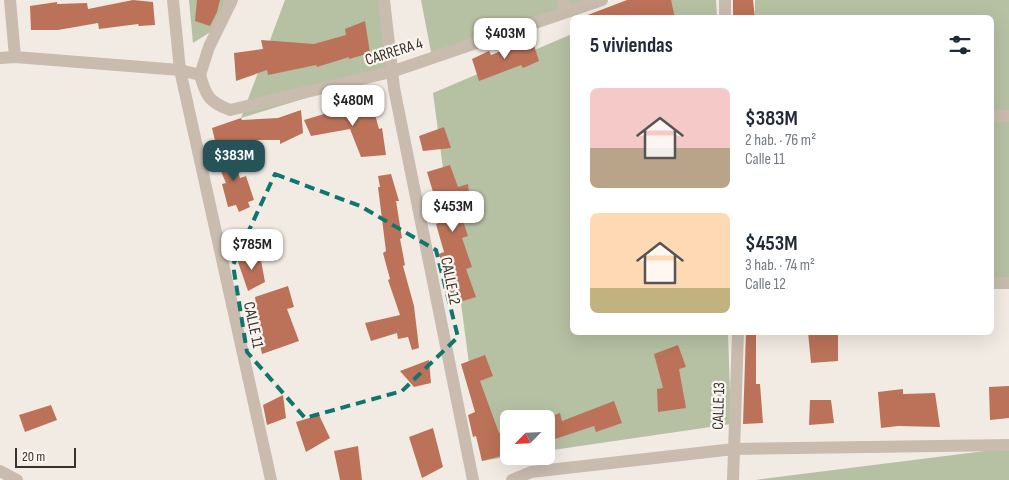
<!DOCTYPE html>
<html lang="es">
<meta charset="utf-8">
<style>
:root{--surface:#fff;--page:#f6f6f7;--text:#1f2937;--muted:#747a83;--accent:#255357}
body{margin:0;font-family:"Sofia Sans Condensed",sans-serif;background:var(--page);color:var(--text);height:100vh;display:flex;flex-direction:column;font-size:19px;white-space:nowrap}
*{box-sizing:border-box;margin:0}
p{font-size:16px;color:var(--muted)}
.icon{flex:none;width:28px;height:28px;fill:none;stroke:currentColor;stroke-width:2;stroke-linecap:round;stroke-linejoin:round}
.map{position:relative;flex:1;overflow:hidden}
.drawer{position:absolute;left:570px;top:15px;width:424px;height:320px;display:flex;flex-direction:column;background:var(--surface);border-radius:8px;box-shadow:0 5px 20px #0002}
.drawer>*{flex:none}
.needle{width:32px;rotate:246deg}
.fabs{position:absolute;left:500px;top:410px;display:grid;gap:10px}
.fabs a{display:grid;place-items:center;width:55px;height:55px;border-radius:8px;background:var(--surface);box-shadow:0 5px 20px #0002;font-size:25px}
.scale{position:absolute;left:15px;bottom:12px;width:61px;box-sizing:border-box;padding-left:5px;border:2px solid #39312c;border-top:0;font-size:14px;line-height:18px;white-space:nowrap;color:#39312c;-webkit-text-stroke:4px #faf5ef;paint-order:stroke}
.price{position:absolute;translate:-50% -42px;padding:0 11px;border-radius:10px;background:#fff;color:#222;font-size:16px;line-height:32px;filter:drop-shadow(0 1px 2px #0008)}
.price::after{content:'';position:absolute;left:50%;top:30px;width:15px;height:11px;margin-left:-8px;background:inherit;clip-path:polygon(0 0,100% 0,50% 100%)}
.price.on{background:var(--accent);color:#fff}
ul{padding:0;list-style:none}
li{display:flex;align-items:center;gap:15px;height:125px;padding:0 20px}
li span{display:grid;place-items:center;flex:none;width:140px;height:100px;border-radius:8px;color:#555}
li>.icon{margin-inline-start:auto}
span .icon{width:60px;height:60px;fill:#fffc;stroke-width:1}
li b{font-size:21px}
h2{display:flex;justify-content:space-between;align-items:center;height:60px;padding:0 20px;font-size:21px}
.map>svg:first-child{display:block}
</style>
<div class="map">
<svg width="1009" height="480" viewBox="0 0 1009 480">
<rect width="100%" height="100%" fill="#f2ebe3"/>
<g fill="#b6c0a3">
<polygon points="189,0 237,0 228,21 193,43"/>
<polygon points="285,0 385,0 391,72 241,118"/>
<polygon points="421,0 594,0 432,57"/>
<polygon points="653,0 716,0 717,17 611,18"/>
<polygon points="755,0 1009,0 1009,116 991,116 991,18 755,18"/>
<polygon points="572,34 572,332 728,333 731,424 546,451 546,419 509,419 509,456 513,456 482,461 433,93"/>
<polygon points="1009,117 1009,281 991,280 991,118"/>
<polygon points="1009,448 1009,480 755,480"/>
</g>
<g fill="#bb7258">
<polygon points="133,0 153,2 155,25 139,26 138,24 99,29 98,23 58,30 31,30 30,6 57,2 57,4 87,3 88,9"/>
<polygon points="197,0 220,0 217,12 210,26 195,21"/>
<polygon points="627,0 671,0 675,18 585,18 585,16"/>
<polygon points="733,0 753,0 755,18 733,18"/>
<polygon points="365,21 370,53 349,59 349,57 317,67 316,65 268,75 267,70 236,81 234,53 263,49 261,40 314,44 346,35 345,29"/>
<polygon points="532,39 539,61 523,68 521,65 479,81 472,59 489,51 491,55"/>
<polygon points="371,100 379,129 382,128 386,155 361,157 350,129 311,136 304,120"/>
<polygon points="301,110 303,133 280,144 280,140 259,140 217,149 212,128 241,118 242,120 278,118"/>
<polygon points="444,127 451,148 423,151 419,136"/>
<polygon points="230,150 240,178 246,176 254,200 248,202 250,207 239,212 236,205 228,207 222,184 226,183 213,153"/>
<polygon points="450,165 458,187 468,184 471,210 460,212 468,236 462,238 472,267 466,269 476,297 450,305 443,284 448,282 439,254 444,252 436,224 442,222 427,172"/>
<polygon points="391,174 399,201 396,201 402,238 400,239 405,265 403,266 414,306 419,348 412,350 408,337 398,339 397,333 371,341 365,323 400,315 388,280 390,279 383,253 386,251 378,187 380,187 378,176"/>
<polygon points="260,255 265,282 248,291 236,256"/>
<polygon points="288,286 294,307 287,309 299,341 262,354 257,330 260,329 255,297"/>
<polygon points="746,332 756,332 756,384 760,384 763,423 743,424"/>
<polygon points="808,332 838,332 838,361 811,363"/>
<polygon points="678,345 686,367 679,369 686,408 658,412 657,389 663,388 654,354"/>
<polygon points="485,355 493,376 480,381 499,433 509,430 509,454 482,461 476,436 473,437 468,415 475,412 461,364"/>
<polygon points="429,360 431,383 414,387 400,371"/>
<polygon points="1009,386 1009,418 990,420 989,387"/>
<polygon points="903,389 903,394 935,393 940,427 898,426 881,428 878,392"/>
<polygon points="283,395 286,418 267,425 263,405"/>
<polygon points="810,400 831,400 834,423 809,425"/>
<polygon points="614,401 622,423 596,432 594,426 546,442 546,418 560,413 562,421"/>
<polygon points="51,405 57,420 25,432 19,415"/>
<polygon points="319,415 330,438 306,452 296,422"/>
<polygon points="433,428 443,467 422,478 409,437"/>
<polygon points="358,446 362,480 340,480 334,451"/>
</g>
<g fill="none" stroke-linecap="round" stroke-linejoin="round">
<g stroke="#c9bcaf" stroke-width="12">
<polyline points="10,0 15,57"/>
<polyline points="173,0 180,70 271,480"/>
<polyline points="384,0 394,88 473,480"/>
<polyline points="563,0 565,12"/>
<polyline points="725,0 725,18"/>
<path d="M0,58L15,57L180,70L200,75C206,96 209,102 230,110L391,72L602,0"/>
<polyline points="200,75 209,47 232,0"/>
<polyline points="991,116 1009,116"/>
<polyline points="991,283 1009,283"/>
<polyline points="0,471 17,480"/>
<polyline points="512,480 531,472 734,449 1009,445"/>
<polyline points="733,480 738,332"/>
</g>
</g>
<path fill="none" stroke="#0f766e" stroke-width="4" stroke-dasharray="10 6" stroke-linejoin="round" d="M275,174L360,206L436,250L458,337L402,391L305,418L247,352L233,265Z"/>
<g text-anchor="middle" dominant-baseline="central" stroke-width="4.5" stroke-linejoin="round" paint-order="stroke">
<g font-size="16" fill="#39312c" stroke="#faf5ef">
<text transform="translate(394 52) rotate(-17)">CARRERA 4</text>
<text transform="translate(450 281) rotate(79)">CALLE 12</text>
<text transform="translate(253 325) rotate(78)">CALLE 11</text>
<text transform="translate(719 406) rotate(-88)">CALLE 13</text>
</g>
</g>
</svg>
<div class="fabs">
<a><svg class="needle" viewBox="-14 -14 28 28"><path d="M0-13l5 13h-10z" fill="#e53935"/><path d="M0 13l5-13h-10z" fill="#747a83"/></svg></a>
</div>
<div class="scale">20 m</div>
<b class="price" style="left:505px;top:60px">$403M</b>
<b class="price" style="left:353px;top:127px">$480M</b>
<b class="price on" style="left:234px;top:182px">$383M</b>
<b class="price" style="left:453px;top:233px">$453M</b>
<b class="price" style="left:252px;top:271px">$785M</b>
<section class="drawer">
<h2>5 viviendas<svg class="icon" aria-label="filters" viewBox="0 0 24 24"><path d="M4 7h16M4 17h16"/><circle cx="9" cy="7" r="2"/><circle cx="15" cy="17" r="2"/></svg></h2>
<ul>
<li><span style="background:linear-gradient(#f6c9c9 60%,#b9a48a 0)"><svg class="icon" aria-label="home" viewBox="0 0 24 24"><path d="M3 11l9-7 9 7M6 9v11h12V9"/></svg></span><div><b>$383M</b><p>2 hab. · 76 m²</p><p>Calle 11</p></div></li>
<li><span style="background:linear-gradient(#ffd9b3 75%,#c2b280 0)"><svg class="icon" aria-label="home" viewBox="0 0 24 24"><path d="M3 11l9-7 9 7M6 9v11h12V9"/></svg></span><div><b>$453M</b><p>3 hab. · 74 m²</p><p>Calle 12</p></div></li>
</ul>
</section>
</div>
